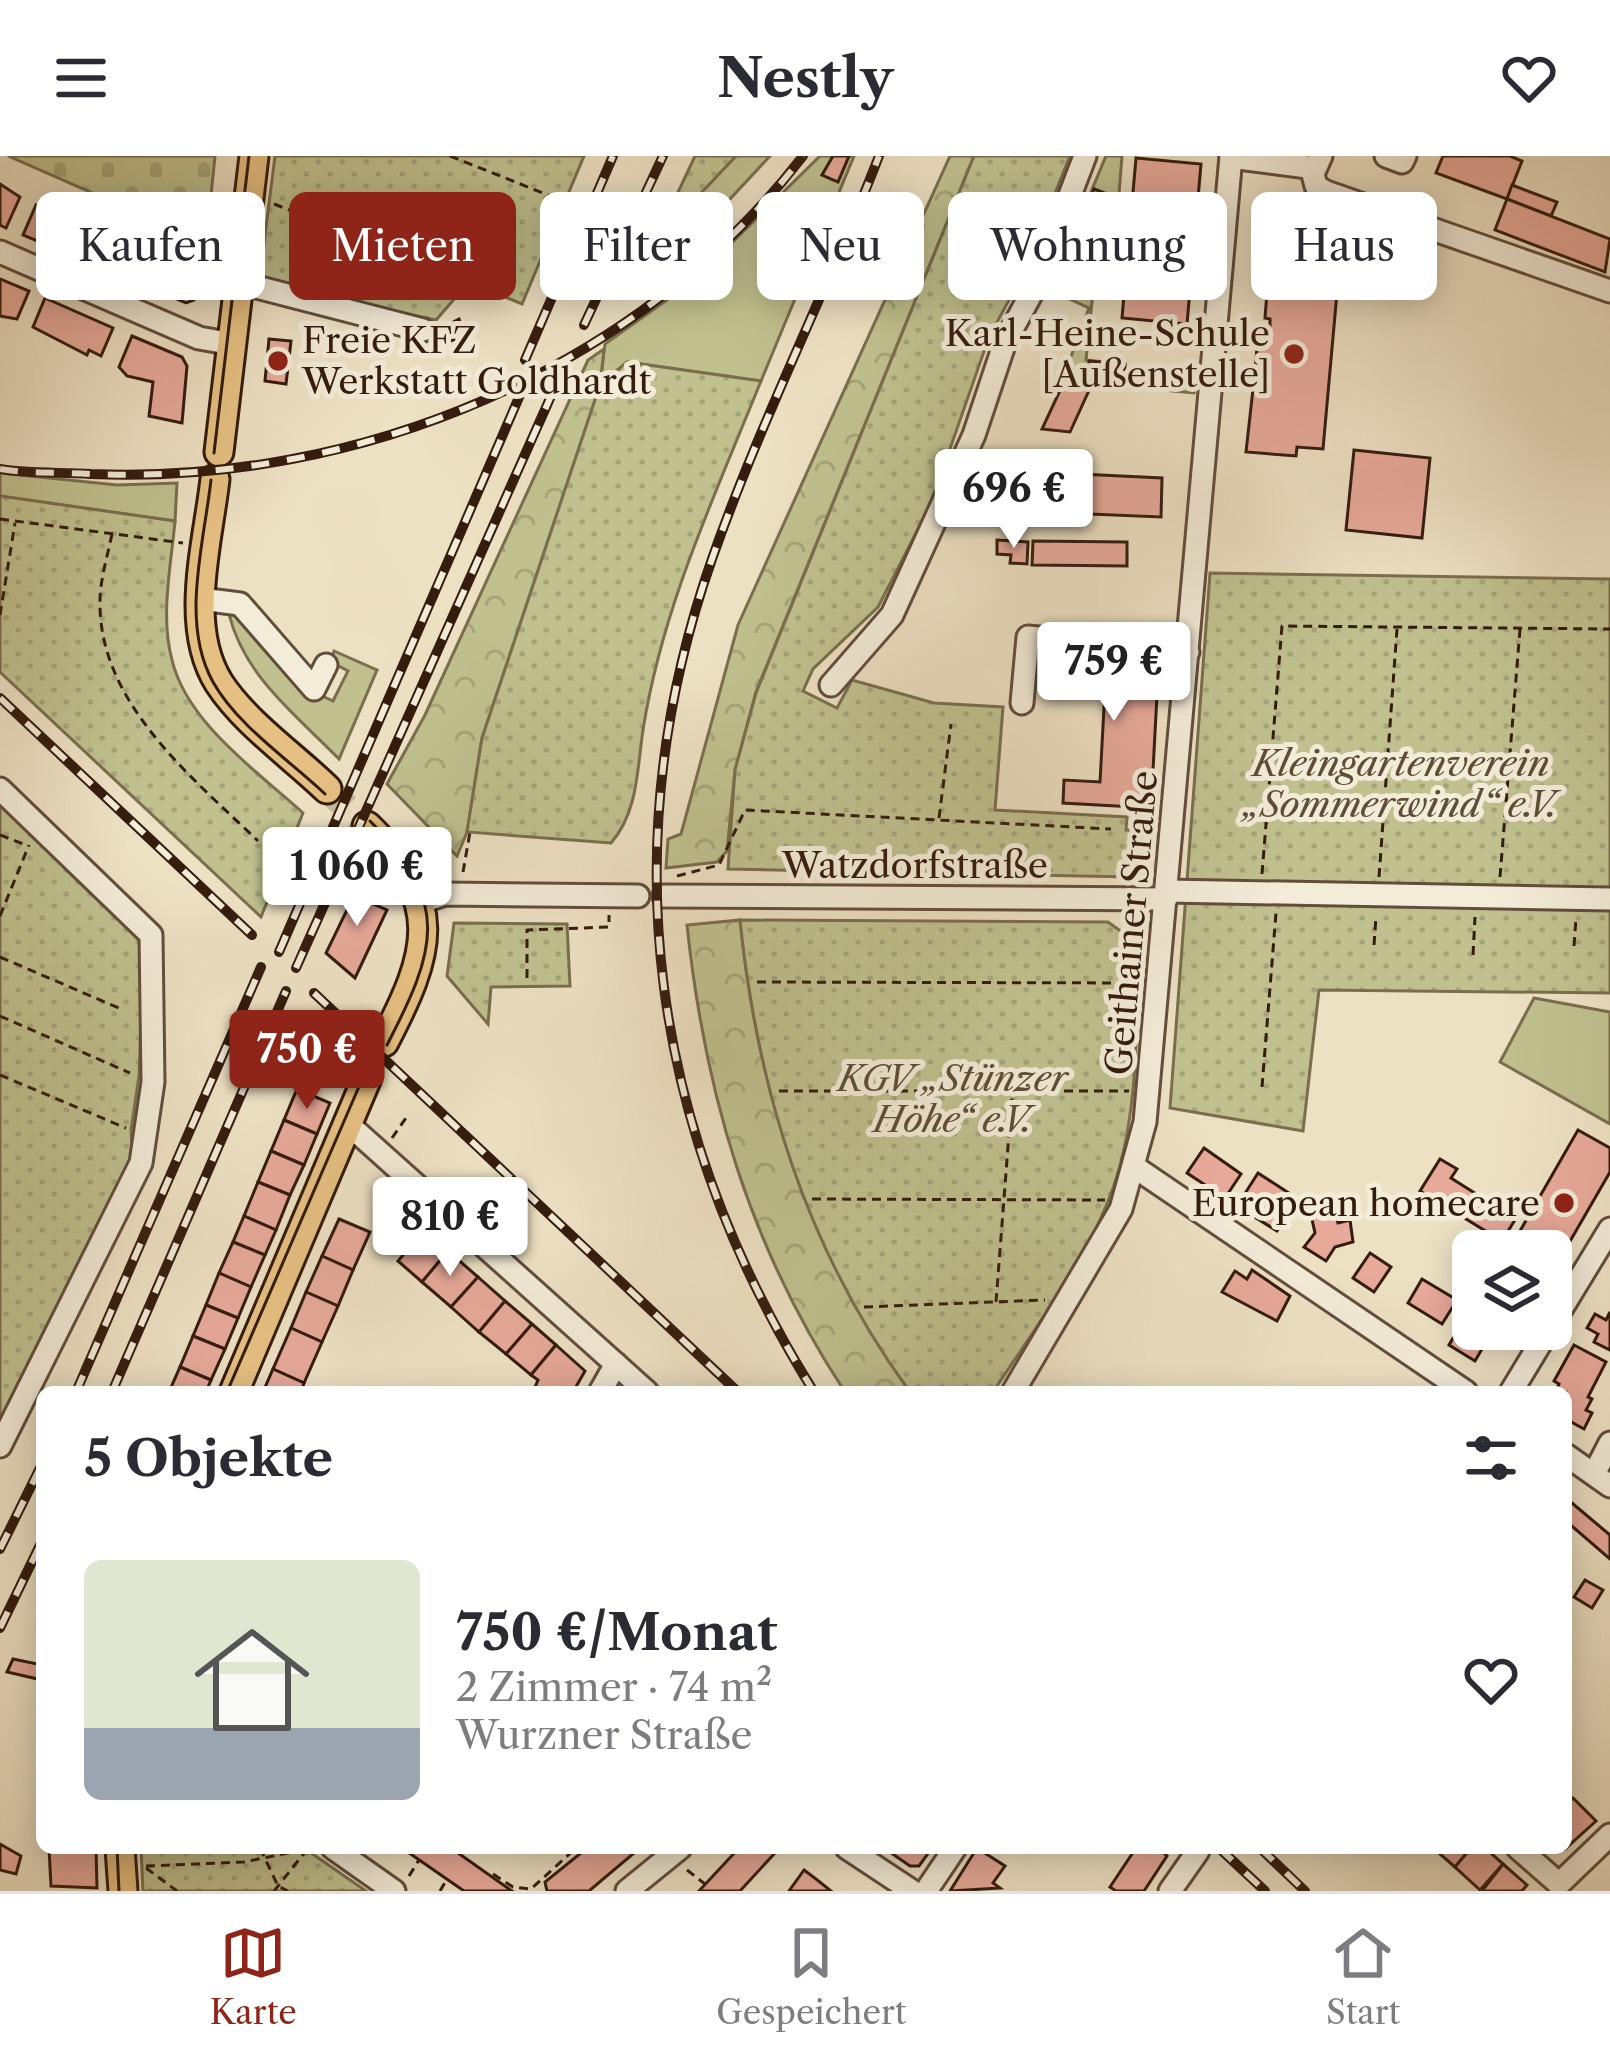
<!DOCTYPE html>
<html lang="de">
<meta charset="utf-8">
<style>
:root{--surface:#fff;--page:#f2f2f3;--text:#2b2b33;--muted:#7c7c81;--line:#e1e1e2;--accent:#8f2418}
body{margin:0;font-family:"Libre Caslon Text",serif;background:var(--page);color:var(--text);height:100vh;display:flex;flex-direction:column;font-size:45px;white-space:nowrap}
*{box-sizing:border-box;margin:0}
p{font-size:39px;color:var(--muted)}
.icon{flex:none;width:66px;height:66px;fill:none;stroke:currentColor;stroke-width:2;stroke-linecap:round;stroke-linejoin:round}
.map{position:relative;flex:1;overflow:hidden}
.drawer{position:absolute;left:36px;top:1230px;width:1536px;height:468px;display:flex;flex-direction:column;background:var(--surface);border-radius:18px;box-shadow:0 6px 30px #0003}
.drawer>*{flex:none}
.guide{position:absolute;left:36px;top:36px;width:1539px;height:108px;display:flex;gap:24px}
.controls{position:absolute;left:1452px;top:1074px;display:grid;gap:24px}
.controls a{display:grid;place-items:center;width:120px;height:120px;border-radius:18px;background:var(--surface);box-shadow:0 6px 30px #0003;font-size:60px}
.price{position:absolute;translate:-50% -102px;padding:0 27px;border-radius:12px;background:#fff;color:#222;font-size:39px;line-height:78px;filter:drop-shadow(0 3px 6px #0008)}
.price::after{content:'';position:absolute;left:50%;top:72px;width:36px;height:27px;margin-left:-18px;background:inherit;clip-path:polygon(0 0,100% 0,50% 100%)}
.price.selected{background:var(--accent);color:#fff}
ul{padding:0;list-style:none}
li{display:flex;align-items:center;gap:36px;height:300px;padding:0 48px}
li span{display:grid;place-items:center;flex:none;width:336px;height:240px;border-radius:18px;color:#555}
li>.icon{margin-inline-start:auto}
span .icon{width:144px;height:144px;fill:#fffc;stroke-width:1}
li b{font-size:51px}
h2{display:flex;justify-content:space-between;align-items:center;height:144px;padding:0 48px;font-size:51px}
.chip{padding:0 42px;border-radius:18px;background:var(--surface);box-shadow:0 6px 30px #0003;font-size:42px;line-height:108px}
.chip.selected{background:var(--accent);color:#fff}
header{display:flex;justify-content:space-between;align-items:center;height:156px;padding:0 48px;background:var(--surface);font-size:54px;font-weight:700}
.tab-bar{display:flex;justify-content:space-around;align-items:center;height:168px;border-top:3px solid var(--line);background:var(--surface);font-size:33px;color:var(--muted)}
.tab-bar a{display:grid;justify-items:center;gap:6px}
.tab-bar .selected{color:var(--accent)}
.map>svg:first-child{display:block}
</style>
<header><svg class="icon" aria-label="menu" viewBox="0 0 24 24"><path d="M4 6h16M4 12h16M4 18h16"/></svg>Nestly<svg class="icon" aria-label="heart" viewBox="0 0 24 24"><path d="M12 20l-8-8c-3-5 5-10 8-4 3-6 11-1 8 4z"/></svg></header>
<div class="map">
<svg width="1610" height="1735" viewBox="0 0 1610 1735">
<defs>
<pattern id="forest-crowns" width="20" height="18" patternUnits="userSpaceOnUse" patternTransform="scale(3)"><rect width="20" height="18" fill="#c0c18f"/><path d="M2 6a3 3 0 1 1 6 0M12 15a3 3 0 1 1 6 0" fill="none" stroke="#a6a57a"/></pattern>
<pattern id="cemetery-stones" width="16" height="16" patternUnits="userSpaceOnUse" patternTransform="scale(3)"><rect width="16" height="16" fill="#c0c18f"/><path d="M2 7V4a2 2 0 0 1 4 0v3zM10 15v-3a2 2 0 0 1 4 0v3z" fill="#a6a57a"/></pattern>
<pattern id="park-dots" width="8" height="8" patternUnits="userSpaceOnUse" patternTransform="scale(3)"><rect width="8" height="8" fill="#c0c18f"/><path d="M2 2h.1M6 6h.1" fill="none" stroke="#a6a57a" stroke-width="1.8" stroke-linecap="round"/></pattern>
</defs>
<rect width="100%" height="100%" fill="#ede1c4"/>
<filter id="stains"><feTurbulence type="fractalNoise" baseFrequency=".00167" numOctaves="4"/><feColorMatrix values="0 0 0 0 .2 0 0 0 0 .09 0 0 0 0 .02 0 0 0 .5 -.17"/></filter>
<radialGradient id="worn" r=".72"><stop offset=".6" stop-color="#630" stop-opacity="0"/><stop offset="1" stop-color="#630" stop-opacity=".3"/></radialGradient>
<g fill="#c0c18f" stroke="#7a6e4e" stroke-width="3">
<polygon points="736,0 770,0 674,103 619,143 672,49 684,54"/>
<polygon points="820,0 833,0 822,19 838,25 849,0 854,0 761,225 627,206 600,229 605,188 692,126"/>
<polygon points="1106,0 1122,0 1119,38 1097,96 1086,204 1125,208 1124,225 1195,232 1194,237 1062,225 1089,152 1050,134"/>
<polygon points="0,317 117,329 177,327 175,365 0,340"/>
<path d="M229,458L243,461L316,537L333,545L348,515L331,506L334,495L377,514L339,603C296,559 244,520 229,458Z"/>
<polygon points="1534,842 1610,856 1610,968 1500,906"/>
</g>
<g fill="url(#forest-crowns)" stroke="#7a6e4e" stroke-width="3">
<polygon points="950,0 974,0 756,536 735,614 727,695 717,706 666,712 668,683 681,678 738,469"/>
<polygon points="604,193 600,229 482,582 467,676 457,700 387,628 425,559 588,204"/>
<path d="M740,764C759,947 808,1084 910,1236H845C750,1092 705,939 687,769Z"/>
</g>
<polygon fill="url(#cemetery-stones)" stroke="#7a6e4e" stroke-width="3" points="8,0 215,0 207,79 188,79"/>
<g fill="url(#park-dots)" stroke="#7a6e4e" stroke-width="3">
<polygon points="275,0 584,0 522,148 469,126 436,164 259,127"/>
<polygon points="695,0 736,0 684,55 672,49"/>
<polygon points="974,0 1070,0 1022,120 989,181 930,350 878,451 813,513 803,535 837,552 852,524 934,547 1003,551 995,654 1127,661 1126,674 1146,674 1143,716 1134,721 728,713 735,614 756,537"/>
<path d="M627,206L761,225C715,339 662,452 643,574C637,614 638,656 611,687L467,676L482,582L600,229Z"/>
<path d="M0,340L175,365C171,410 160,460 172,504C187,567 258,616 303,657L261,761L0,516Z"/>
<polygon points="1210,417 1610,423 1610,837 1319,834 1303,975 1170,952"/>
<polygon points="0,640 144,786 139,920 131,974 133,1008 0,1270"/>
<path d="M740,764L1108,766L1140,789C1136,865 1139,947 1117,1020C1094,1096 1036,1170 993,1236H910C807,1095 758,937 740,764Z"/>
<polygon points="454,767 567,768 570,830 491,831 488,868 447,820"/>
<polygon points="141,1692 304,1692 366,1735 143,1735"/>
</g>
<g fill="#e7a99a" stroke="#341c0e" stroke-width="3">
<polygon points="833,0 849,0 838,26 822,19"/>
<polygon points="1443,0 1510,0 1522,5 1507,43 1436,17"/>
<polygon points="1136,2 1201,8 1187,168 1122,162"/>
<polygon points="0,28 20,41 6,72 0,69"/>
<polygon points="1512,29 1557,46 1551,60 1507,43"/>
<polygon points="1094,33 1118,42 1097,94 1073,85"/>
<polygon points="190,41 209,49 200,71 180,63"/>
<polygon points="1507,43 1610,83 1605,116 1495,74"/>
<polygon points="36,49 48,54 50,49 62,55 60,60 79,68 81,63 105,79 92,108 23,79"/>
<polygon points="802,63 816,69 803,98 790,92"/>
<polygon points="1272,72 1281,73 1280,87 1295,87 1293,119 1304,119 1306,93 1315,94 1316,79 1342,81 1323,293 1297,291 1296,300 1246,296 1253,233 1259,234 1260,225 1254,225 1259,169 1270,171 1270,163 1265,162"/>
<polygon points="135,83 166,102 169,88 199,99 194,144 186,147 110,115 123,84 133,88"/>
<polygon points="782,104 802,111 795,127 773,125"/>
<polygon points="0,123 29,135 17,163 0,160"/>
<polygon points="45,142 113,172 101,200 89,194 87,199 33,171"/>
<polygon points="459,163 465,180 432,191 428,179"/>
<polygon points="132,180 182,201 187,210 182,267 149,260 153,226 127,220 119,211"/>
<polygon points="269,183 291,185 286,228 265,225"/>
<polygon points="1089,205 1125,208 1123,226 1087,222"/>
<polygon points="1063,228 1091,230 1070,276 1042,273"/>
<polygon points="1354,294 1430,302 1422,382 1346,374"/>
<polygon points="1017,315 1162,322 1161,361 1015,355"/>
<polygon points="997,384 1028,386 1027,408 1010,407 1011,399 997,398"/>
<polygon points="1033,385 1127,386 1127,410 1032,409"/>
<polygon points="1034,495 1159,502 1151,652 1063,647 1064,624 1100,626 1105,533 1045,530 1046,513"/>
<polygon points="362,723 379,732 371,747 387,754 355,822 326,797"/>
<polygon points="297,933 330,947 317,978 284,964"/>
<polygon points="284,964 317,978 304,1009 271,995"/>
<polygon points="1578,974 1610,992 1610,1016 1558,1106 1551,1095 1539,1095 1516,1082"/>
<polygon points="1204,992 1241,1018 1225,1042 1187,1017"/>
<polygon points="271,995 304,1009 290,1039 258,1026"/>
<polygon points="1440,1003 1457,1013 1451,1022 1492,1048 1497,1039 1521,1054 1502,1085 1420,1035"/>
<polygon points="1258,1017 1298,1043 1277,1075 1237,1050"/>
<polygon points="258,1026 290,1039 276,1074 244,1060"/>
<polygon points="1335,1055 1338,1067 1350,1064 1353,1086 1335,1091 1326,1105 1304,1091 1315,1077 1311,1059"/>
<polygon points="244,1060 276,1074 265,1099 233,1086"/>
<polygon points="339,1063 370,1076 353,1114 322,1100"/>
<polygon points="424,1074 448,1095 422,1126 398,1105"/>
<polygon points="233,1086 265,1099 251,1131 219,1117"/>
<polygon points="448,1095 478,1121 451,1151 422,1126"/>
<polygon points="1370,1097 1391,1111 1374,1136 1353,1122"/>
<polygon points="322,1100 353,1114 338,1150 306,1136"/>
<polygon points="1252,1114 1290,1140 1277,1165 1222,1136 1235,1115 1247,1123"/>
<polygon points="219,1117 251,1131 238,1162 206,1149"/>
<polygon points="478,1121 505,1145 479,1176 451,1151"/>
<polygon points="1422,1123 1457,1144 1442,1168 1408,1147"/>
<polygon points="306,1136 338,1150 322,1186 291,1172"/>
<polygon points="505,1145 532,1168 506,1198 479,1176"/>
<polygon points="206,1149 238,1162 225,1193 193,1180"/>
<polygon points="1610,1156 1610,1194 1594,1186 1598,1178 1587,1172 1595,1158 1606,1164"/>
<polygon points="532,1168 556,1189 531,1219 506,1198"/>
<polygon points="1460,1170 1486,1186 1475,1205 1449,1189"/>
<polygon points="291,1172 322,1186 304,1227 273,1213"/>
<polygon points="193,1180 225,1193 211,1224 180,1211"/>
<polygon points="556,1189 585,1215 573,1236 533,1236 538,1224 531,1219"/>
<polygon points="1574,1189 1606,1206 1588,1241 1592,1243 1586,1254 1592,1257 1584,1273 1566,1263 1566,1236 1555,1236 1559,1228 1554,1225"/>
<polygon points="180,1211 211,1224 206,1236 169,1236"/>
<polygon points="273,1213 304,1227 301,1236 263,1236"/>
<polygon points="1566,1342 1610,1379 1610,1403 1566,1365"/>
<polygon points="1585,1424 1603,1434 1592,1452 1574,1441"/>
<polygon points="13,1503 37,1508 42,1504 42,1524 7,1516"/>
<polygon points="1573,1642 1596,1665 1565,1693 1554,1695 1550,1692 1566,1692 1566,1649"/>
<polygon points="0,1688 21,1700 16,1718 0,1714"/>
<polygon points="49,1692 96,1692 97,1732 51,1730"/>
<polygon points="402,1692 451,1692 512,1735 464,1735"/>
<polygon points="587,1692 640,1692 589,1735 547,1735 545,1726"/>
<polygon points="739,1692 768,1692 774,1698 740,1735 699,1735"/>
<polygon points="884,1692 932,1692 919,1710 910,1710"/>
<polygon points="977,1692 1005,1710 993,1727 1000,1732 950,1735"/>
<polygon points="1136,1692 1159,1692 1167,1700 1144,1735 1116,1735 1110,1731"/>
<polygon points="1433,1692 1471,1692 1455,1711"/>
<polygon points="1471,1692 1485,1692 1503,1708 1480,1734 1455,1711"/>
<polygon points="1503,1708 1527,1729 1522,1735 1482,1735"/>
<polygon points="804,1714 816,1723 831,1735 789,1735"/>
</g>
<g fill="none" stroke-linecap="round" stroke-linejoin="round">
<polyline stroke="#c8baa0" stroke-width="27" stroke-dasharray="27 14" stroke-linecap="butt" points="327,633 367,670"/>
<defs>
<g id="minor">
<polyline points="1321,0 1313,18 1316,30 1326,36 1610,135"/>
<polyline points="1386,0 1402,6 1405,0"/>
<polyline points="1231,1 1315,12"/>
<polyline points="0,96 199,182 233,188"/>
<polyline points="241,127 423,174"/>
<polyline points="201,443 240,448 314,533 326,509"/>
<polyline points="831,529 892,459 974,279 1005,186 1035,131 1085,0"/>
<polyline points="1022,547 1028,481 1188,496"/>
<polyline points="0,633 151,779 153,926 141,1007 0,1290"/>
<polyline points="1167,735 1610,743"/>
<polyline points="664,740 1166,743"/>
<polyline points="421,746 445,738 638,740"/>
<polyline points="348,968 647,1236"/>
<polyline points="1136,1012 1466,1236"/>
<polyline points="1551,1170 1610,1073"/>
<polyline points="600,1236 616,1208"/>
<polyline points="1013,1236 1121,1053 1145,966 1231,0"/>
<polyline points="1511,1236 1549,1173"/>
<polyline points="1566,1299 1610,1330"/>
<polyline points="1594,1318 1610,1287"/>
<polyline points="333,1692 394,1735"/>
<polyline points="847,1692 912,1735"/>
<polyline points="1518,1692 1559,1728 1610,1679"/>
<polyline points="627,1735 680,1692"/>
<polyline points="926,1735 955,1692"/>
<polyline points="1170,1735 1198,1695"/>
</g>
<g id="major">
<polyline points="219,296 254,0"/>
<path d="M215,323C208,386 183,470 219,527C245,567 293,600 327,633"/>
<path d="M367,670C446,747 431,796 384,886"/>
<polyline points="234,1236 367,922"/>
<polyline points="120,1692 123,1735"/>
</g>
</defs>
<use href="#minor" stroke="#624d3c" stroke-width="27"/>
<use href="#major" stroke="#341c0e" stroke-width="33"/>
<g stroke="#341c0e" stroke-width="3" stroke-dasharray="9 6" stroke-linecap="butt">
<polyline points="450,0 553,41"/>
<polyline points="274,48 462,121"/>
<polyline points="0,363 183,387"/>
<path d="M112,378C107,402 99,427 100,451C102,550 194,623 258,685"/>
<polyline points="0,459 15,367"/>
<polyline points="939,662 951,568"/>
<polyline points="0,679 26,689"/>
<polyline points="463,716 470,676"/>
<polyline points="1262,718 1282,470 1610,473"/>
<polyline points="677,720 719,709 745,654 1111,673"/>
<polyline points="1379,721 1397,473"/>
<polyline points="1500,721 1520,473"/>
<polyline points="0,760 29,689"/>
<polyline points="1374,789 1376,760"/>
<polyline points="1574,790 1576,762"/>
<polyline points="1473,799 1475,761"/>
<polyline points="0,801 121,853"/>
<polyline points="527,822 527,774 609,771 609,759"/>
<polyline points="757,826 1139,827"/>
<polyline points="0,860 130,917"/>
<polyline points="0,919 126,972"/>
<polyline points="1262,931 1276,757"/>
<polyline points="779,935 1129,935"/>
<polyline points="392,982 408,959"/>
<polyline points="812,1043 1105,1044"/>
<polyline points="996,1146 1012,939"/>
<polyline points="864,1151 1045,1144"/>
<polyline points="260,1692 278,1730 288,1735"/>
<polyline points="736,1692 738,1694"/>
<polyline points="146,1710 244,1706 308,1693"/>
<polyline points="146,1712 177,1735"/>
<polyline points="687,1714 705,1728"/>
<polyline points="493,1718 513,1731 531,1733 576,1692"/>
<polyline points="409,1720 419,1704"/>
<polyline points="274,1735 305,1696"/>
<polyline points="440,1735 447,1723"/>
</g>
<use href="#minor" stroke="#f3ecd9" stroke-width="21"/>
<use href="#major" stroke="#e6c082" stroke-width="27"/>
<g stroke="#341c0e" stroke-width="3">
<polyline points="214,297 249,0"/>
<path d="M211,324C204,387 180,467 213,526C237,569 289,604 325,638"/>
<path d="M370,665C452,747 436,794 387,889"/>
<polyline points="227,1236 364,919"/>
<polyline points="117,1692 119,1735"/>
</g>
<defs>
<g id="rail">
<polyline points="584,169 663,0"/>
<polyline points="525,204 613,0"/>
<path d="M0,313C29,318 61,316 91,318C358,329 637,215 803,0"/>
<polyline points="0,542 252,779"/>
<polyline points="279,796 523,232"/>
<polyline points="296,812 564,211"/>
<polyline points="314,837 738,1236"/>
<polyline points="76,1236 261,811"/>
<polyline points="112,1236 286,835"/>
<path d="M814,1236C652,977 610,694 712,403C760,266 827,135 879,0"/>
<polyline points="0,1393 42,1308"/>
<polyline points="0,1472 42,1385"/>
<polyline points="1219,1692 1265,1735"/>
<polyline points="1260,1692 1305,1735"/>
</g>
</defs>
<use href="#rail" stroke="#341c0e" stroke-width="10"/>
<use href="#rail" stroke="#f3ecd9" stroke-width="6" stroke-dasharray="18" stroke-linecap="butt"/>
</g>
<g fill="#8f2418" stroke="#f3ecd9" stroke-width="4.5">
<circle cx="1294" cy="198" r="12"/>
<circle cx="278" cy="205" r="12"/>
<circle cx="1564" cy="1047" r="12"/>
</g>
<g text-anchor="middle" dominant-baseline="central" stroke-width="10" stroke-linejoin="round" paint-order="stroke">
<g font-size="36" fill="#341c0e" stroke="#f3ecd9" text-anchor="end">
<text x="1270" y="177">Karl-Heine-Schule<tspan x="1270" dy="41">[Außenstelle]</tspan></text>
<text x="302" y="184" text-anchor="start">Freie KFZ<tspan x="302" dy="41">Werkstatt Goldhardt</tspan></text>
<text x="1540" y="1047">European homecare</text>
</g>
<g font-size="36" font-style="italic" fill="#5e4e35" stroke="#f3ecd9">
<text x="1401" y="607">Kleingartenverein<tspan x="1401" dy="41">„Sommerwind“ e.V.</tspan></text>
<text x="953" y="922">KGV „Stünzer<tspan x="953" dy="41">Höhe“ e.V.</tspan></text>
</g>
<g font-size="36" fill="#341c0e" stroke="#f3ecd9">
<text x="915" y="709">Watzdorfstraße</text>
<text transform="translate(1131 767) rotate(-85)">Geithainer Straße</text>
</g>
</g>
<rect width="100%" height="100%" filter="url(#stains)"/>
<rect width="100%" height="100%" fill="url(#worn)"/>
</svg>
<div class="controls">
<a><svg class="icon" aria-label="layers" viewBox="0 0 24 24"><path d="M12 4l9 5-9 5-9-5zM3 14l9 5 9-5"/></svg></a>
</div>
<b class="price" style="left:1014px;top:395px">696 €</b>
<b class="price" style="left:1114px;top:568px">759 €</b>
<b class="price" style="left:357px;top:773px">1 060 €</b>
<b class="price selected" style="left:307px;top:956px">750 €</b>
<b class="price" style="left:450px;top:1123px">810 €</b>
<div class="guide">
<a class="chip">Kaufen</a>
<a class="chip selected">Mieten</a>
<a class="chip">Filter</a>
<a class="chip">Neu</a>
<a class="chip">Wohnung</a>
<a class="chip">Haus</a>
</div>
<section class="drawer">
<h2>5 Objekte<svg class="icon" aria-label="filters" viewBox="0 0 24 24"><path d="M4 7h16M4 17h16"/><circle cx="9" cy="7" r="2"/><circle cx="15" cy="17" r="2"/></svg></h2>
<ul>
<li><span style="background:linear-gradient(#dfe7d0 70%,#9aa5b1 0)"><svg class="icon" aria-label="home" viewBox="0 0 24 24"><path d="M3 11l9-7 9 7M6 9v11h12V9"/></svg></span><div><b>750 €/Monat</b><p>2 Zimmer · 74 m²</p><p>Wurzner Straße</p></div><svg class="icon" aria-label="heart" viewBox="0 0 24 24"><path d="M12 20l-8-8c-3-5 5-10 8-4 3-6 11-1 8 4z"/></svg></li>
</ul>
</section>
</div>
<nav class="tab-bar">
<a class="selected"><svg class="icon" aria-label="map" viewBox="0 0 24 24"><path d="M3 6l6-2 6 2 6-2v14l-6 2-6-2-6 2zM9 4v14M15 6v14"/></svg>Karte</a>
<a><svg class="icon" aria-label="saved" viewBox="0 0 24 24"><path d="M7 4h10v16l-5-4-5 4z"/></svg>Gespeichert</a>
<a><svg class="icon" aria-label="home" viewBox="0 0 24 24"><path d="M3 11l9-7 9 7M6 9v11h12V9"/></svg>Start</a>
</nav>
